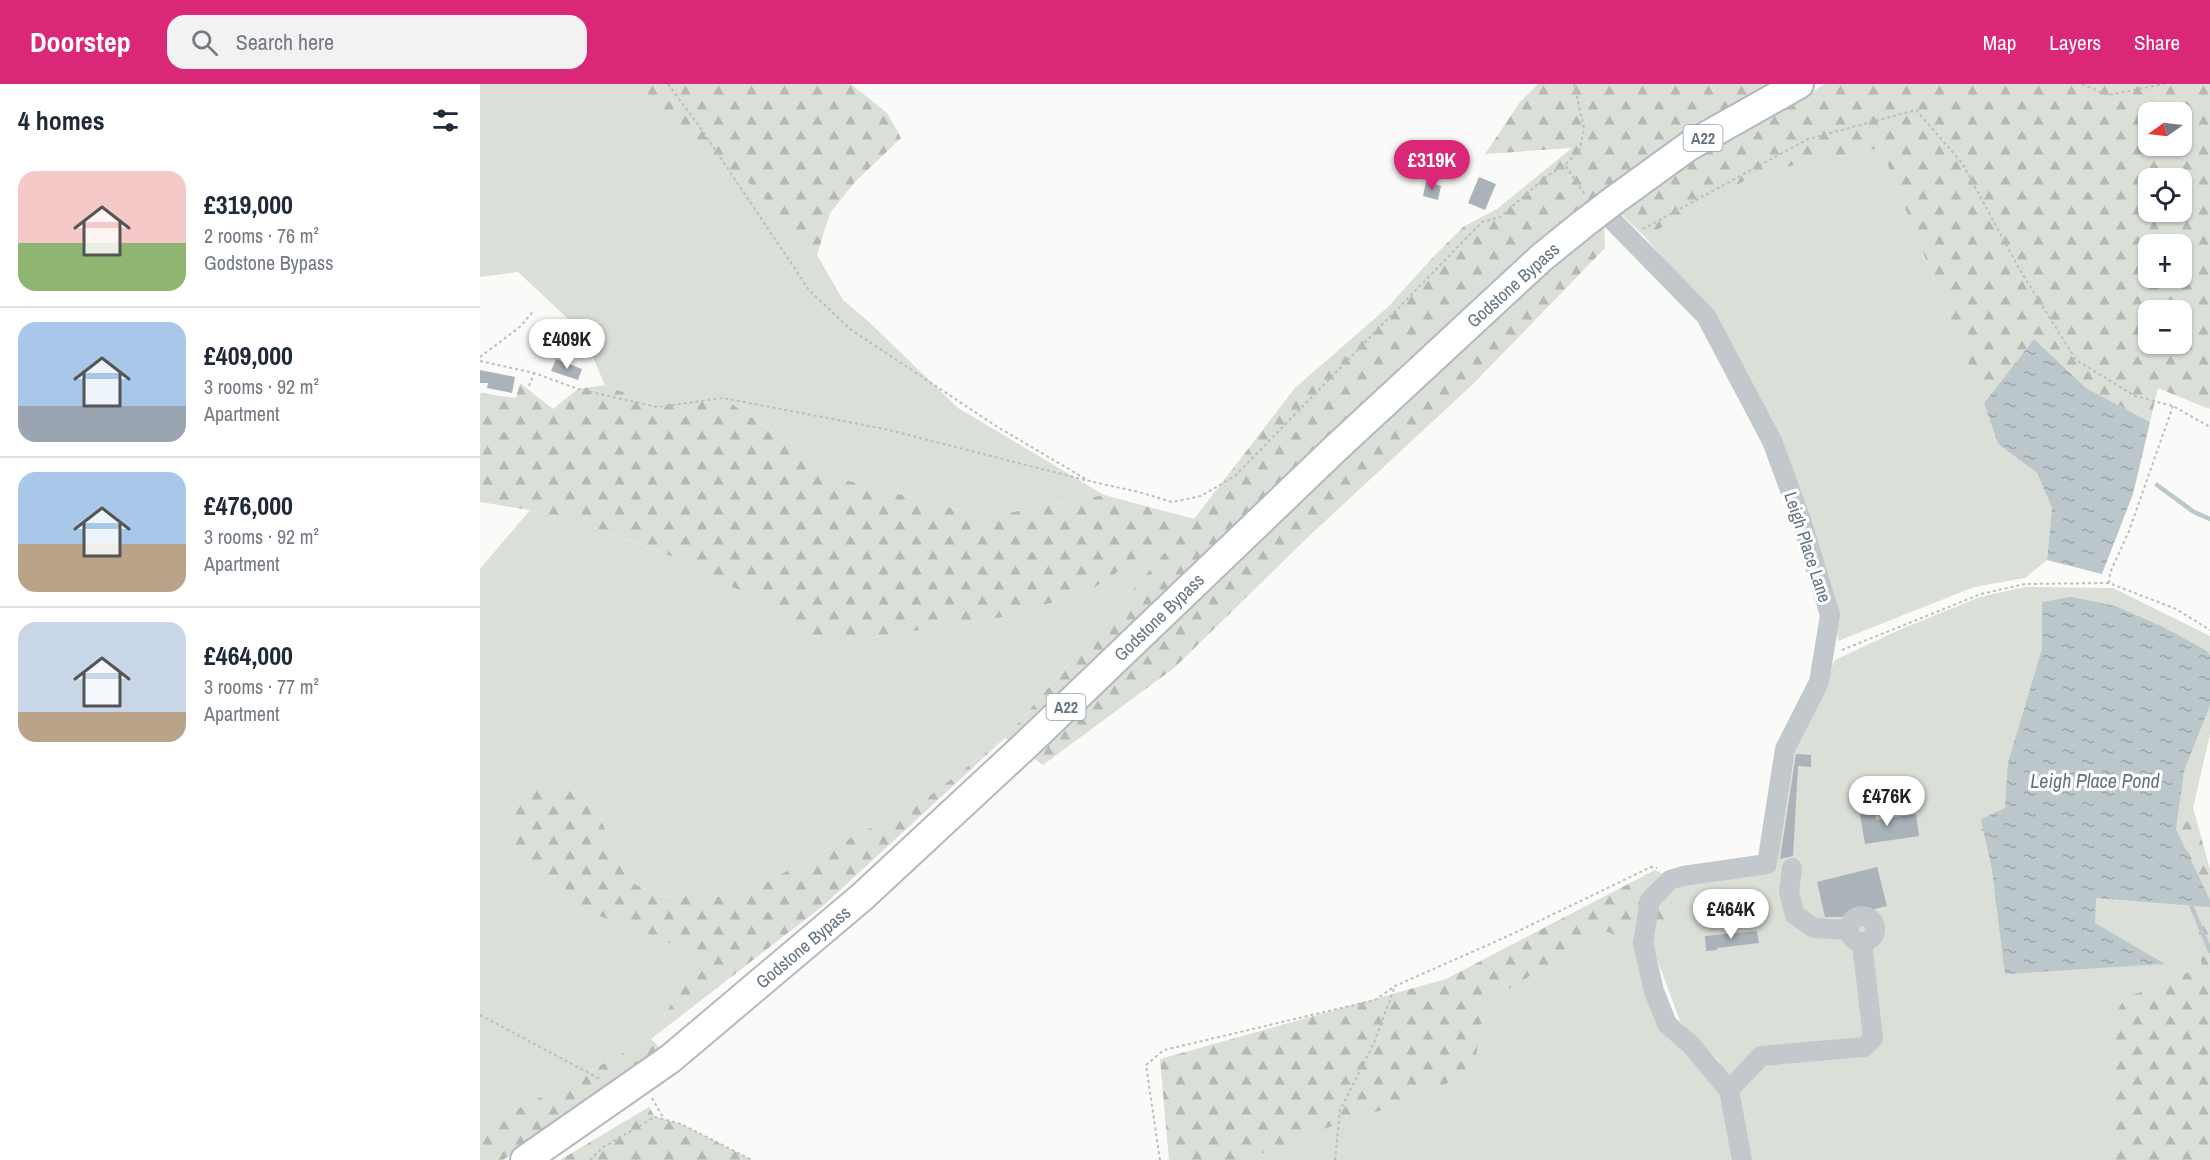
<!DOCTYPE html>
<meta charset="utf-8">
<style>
:root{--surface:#fff;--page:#f2f2f3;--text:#1f2937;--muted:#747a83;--line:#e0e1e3;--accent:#db2777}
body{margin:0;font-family:"Archivo Narrow",sans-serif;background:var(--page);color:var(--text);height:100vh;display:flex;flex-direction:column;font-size:22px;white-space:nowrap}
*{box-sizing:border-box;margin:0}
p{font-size:20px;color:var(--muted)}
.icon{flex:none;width:33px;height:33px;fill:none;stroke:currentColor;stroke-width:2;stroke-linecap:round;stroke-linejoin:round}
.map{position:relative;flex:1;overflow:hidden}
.details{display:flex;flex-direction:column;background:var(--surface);width:480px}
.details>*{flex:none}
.needle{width:39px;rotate:256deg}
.tools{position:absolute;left:1658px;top:18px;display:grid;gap:12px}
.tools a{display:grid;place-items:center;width:54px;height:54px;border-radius:12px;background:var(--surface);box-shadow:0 2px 4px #0004;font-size:30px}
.price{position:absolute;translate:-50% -51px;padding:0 14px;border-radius:21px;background:#fff;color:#222;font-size:20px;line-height:39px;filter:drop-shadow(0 2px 3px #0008)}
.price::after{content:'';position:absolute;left:50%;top:36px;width:18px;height:14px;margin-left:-9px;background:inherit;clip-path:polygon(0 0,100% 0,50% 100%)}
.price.active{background:var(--accent);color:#fff}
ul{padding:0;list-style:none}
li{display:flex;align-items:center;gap:18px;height:150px;padding:0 18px}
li+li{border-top:2px solid var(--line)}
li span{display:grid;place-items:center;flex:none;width:168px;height:120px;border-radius:18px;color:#555}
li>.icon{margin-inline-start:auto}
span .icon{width:72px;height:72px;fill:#fffc;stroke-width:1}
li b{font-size:26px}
h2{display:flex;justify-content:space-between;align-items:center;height:72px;padding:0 18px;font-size:26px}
header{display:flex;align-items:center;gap:36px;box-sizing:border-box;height:84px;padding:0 30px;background:var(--accent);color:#fff}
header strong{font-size:28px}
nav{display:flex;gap:33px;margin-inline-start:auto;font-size:21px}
.search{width:420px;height:54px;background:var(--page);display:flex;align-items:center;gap:15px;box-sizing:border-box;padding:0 21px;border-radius:18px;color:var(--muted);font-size:22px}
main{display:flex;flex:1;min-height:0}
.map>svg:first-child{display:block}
</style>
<header>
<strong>Doorstep</strong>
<div class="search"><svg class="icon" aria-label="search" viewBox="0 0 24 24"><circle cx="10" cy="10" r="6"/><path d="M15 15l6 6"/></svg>Search here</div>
<nav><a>Map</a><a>Layers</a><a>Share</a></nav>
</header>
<main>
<section class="details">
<h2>4 homes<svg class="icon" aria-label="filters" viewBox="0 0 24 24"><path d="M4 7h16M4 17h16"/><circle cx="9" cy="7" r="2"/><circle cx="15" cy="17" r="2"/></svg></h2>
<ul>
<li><span style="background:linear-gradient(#f6c9c9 60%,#8fb573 0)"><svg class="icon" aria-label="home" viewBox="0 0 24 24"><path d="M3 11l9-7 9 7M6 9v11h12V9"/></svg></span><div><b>£319,000</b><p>2 rooms · 76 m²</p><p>Godstone Bypass</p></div></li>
<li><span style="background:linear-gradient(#a9c7e8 70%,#9aa5b1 0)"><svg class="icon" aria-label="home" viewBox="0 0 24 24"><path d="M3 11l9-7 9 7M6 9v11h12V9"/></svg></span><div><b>£409,000</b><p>3 rooms · 92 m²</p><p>Apartment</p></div></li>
<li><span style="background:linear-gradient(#a9c7e8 60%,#b9a48a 0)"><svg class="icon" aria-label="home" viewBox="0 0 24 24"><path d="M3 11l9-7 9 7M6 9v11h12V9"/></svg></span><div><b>£476,000</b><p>3 rooms · 92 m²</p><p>Apartment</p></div></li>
<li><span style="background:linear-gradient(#c9d6e8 75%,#b9a48a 0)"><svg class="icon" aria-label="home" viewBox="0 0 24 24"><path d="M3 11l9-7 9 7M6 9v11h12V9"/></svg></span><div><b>£464,000</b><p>3 rooms · 77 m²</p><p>Apartment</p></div></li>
</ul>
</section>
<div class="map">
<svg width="1730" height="1076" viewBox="0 0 1730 1076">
<defs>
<pattern id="forest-firs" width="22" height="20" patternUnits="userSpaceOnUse" patternTransform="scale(1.5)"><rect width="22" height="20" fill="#dadfd7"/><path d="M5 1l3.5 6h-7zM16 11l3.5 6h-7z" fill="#b4b9b4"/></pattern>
<pattern id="water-ripples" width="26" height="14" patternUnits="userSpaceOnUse" patternTransform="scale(1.5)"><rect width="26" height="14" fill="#bbc7cb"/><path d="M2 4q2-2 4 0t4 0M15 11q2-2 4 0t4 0" fill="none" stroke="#9ca6aa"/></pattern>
</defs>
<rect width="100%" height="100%" fill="#fafaf8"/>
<g fill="#dadfd7">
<polygon points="0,0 155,0 218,75 268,98 337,171 363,216 389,238 478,324 624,411 505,433 362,395 243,314 176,321 125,301 101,247 38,188 0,193"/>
<polygon points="1401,64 1504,319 1518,360 1557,389 1572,424 1567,476 1545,494 1494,503 1358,557 1356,529 1229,228 1165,153 1280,88"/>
<polygon points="50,426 102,439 196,474 284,519 331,552 364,558 523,533 608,508 714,435 526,653 444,716 253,815 221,810 181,813 148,797 118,729 90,706 31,749 44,780 67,801 104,826 221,871 170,955 0,1045 0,485"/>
<polygon points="1545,503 1633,504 1730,552 1730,650 1713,724 1730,786 1730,1076 697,1076 1154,816 1181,948 1248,1005 1239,977 1200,937 1174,867 1199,799 1297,784 1309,668 1355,576 1419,546 1500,513"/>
</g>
<g fill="url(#forest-firs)" fill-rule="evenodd">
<polygon points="155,0 371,0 407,29 421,54 375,98 350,129 337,171 268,98 218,75"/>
<polygon points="1058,0 1295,0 1202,52 1123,105 1125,164 992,301 828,453 694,584 563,681 525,654 344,821 171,955 185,969 23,1076 0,1076 0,1045 170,955 221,871 104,826 67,801 44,780 31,749 32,729 50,707 74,703 90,706 118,729 148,797 181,813 221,810 253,815 444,716 526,653 712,437 608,508 523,533 364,558 331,552 284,519 196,474 143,454 102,439 50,426 0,418 0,309 36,314 40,299 73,325 98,305 125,301 176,321 243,314 362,395 505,433 624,411 714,435 815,304 908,223 953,173 983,143 1017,125 1092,64 1005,70 1040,18"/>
<path d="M1345,0H1730V323L1729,325L1678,304L1670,338L1606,304L1554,255L1504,319L1401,64L1280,88L1165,153L1139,128L1181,97ZM1668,28H1701V62H1668ZM1668,94H1701V128H1668ZM1668,160H1701V194H1668ZM1668,226H1701V260H1668Z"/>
<polygon points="1713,724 1730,786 1730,816 1696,746"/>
<polygon points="1175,786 1199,799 1174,867 1123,846 1005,920 993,988 912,1023 862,1038 765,1076 689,1076 680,975 966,895"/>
<polygon points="1711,821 1730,823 1730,1076 1633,1076 1635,931 1645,913 1674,904 1722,882"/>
<polygon points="169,1023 175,1033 201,1040 272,1076 80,1076"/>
</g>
<g fill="url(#water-ripples)">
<polygon points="1554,255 1606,304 1670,338 1653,410 1622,490 1567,476 1572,424 1557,389 1518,360 1504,319"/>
<polygon points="1591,513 1635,522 1681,542 1727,567 1730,572 1730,621 1704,687 1696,745 1730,816 1730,823 1616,814 1615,839 1685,880 1525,890 1512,786 1501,735 1525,724 1528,679 1562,565 1562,518"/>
</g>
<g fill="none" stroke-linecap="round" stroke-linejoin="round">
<g stroke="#bbc7cb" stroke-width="4.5">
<polyline points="1677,401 1714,428 1730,435"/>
<polyline points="1711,821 1730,867"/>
</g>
</g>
<g fill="#aab3b9">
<polygon points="999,93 1016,100 1005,126 988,119"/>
<polygon points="946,98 961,102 958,116 943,112"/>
<polygon points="76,275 102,285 98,296 71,287"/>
<polygon points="0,286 35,293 32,309 7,304 8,299 0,299"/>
<polygon points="1316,670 1331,671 1331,683 1318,682 1313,772 1300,775"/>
<polygon points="1394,721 1396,736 1436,730 1439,752 1385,760 1379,724"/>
<polygon points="1397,783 1407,822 1360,833 1345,833 1337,798"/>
<polygon points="1277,847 1279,859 1237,864 1237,866 1226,867 1225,852"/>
</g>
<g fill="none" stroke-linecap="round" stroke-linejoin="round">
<defs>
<g id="highway">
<polyline points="1133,117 1209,62 1319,0"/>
<polyline points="45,1076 190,975 382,813 548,659 856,364 1061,174 1103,140"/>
</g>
</defs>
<use href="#highway" stroke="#b4b9bd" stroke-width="32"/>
<g stroke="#bbbfc2" stroke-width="2" stroke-dasharray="3 3" stroke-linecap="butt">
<polyline points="188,0 222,46 329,206 370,245 516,342 609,397 659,408 692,418 721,412 755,392 1002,138 1020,133 1067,92 1085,81"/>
<polyline points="1094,0 1104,44 1100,65 1085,81 1106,112"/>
<polyline points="1602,0 1628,11 1684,0"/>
<polyline points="1163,145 1328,55 1436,26 1482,79 1540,186 1596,276 1655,312 1693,322 1730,343"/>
<polyline points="0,273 41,242 54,226"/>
<polyline points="0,277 54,289 98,305 177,323 243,314 405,345 605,396"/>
<polyline points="49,302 54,289"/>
<polyline points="1629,499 1630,489 1649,447 1693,322"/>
<polyline points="1362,566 1501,510 1545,500 1629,499 1696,525 1730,546"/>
<polyline points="1501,745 1521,757"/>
<polyline points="0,931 122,996"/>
<polyline points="172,1014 184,1035"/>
<polyline points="110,1076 122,1064 175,1033 201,1040 272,1076"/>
<polyline points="680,1076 666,981 684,966 895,916 915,902 1028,852 1171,783 1177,784"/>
<polyline points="855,1076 860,1026 894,959 915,902"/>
</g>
<g stroke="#c3c8cc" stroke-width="20">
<polyline points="1131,135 1226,232 1292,357 1321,436 1350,531 1339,598 1305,665 1287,780 1203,792 1190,796 1170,816 1163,859 1174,907 1187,940 1211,961 1249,1006 1262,1076"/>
<polyline points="1312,784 1309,808 1315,831 1334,844 1368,846"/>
<circle cx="1382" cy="845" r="13"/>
<polyline points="1249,1006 1281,972 1384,963 1393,954 1382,859"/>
</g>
<use href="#highway" stroke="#fff" stroke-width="28"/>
<defs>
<polyline id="highway-bridge" points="1103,140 1133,117"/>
</defs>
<use href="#highway-bridge" stroke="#b4b9bd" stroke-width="32" stroke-linecap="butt"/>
<use href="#highway-bridge" stroke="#fff" stroke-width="28"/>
</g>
<g text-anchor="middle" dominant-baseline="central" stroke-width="6" stroke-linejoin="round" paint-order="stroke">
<g fill="#fff" stroke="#939fa8" stroke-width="1.5">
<rect x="1203.5" y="41" width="39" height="26" rx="4.5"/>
<rect x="566.5" y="610" width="39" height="26" rx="4.5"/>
</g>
<g font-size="16" font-weight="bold" fill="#657683">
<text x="1223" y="54">A22</text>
<text x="586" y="623">A22</text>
</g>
<g font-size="18" fill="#657683" stroke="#fff">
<text transform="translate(1033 201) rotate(-42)">Godstone Bypass</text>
<text transform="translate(1328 463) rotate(72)">Leigh Place Lane</text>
<text transform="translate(679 533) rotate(-44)">Godstone Bypass</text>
<text transform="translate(323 863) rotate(-40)">Godstone Bypass</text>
</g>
<g font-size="20" font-style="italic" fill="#60757c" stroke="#fff">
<text x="1615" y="696">Leigh Place Pond</text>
</g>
</g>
</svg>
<div class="tools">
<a><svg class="needle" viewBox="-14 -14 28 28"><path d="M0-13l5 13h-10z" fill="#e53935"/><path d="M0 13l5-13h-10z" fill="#747a83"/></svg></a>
<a><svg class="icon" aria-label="locate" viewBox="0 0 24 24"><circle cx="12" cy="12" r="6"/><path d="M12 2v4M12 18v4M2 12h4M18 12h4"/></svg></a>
<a>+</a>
<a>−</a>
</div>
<b class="price active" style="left:952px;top:107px">£319K</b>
<b class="price" style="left:87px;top:286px">£409K</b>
<b class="price" style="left:1407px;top:743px">£476K</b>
<b class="price" style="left:1251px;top:856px">£464K</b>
</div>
</main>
